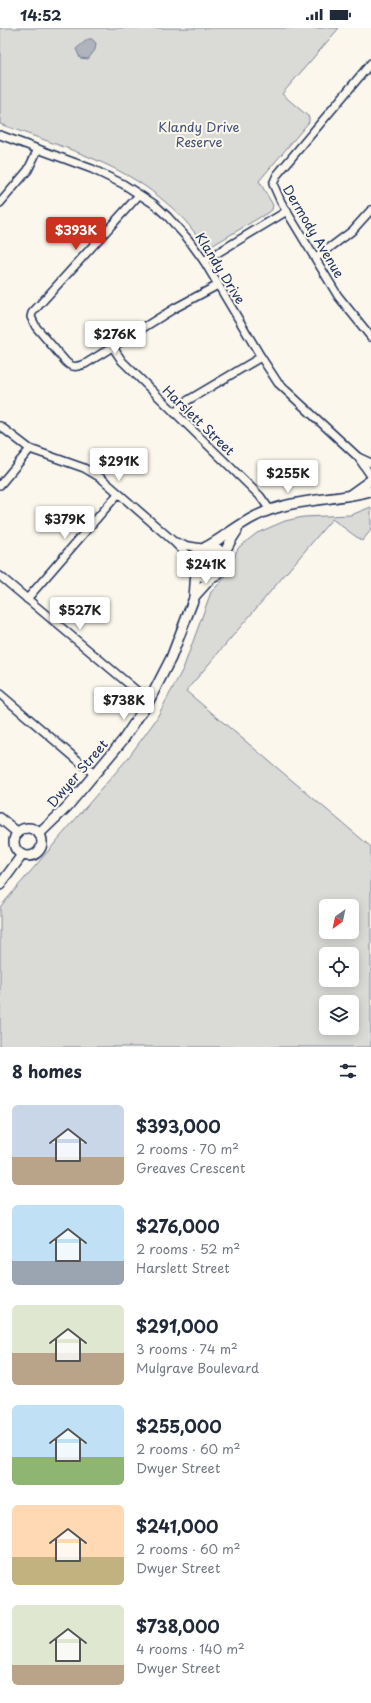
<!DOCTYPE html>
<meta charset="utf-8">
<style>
:root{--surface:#fff;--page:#f2f2f3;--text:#1f2937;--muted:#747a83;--accent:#c8321e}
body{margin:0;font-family:"Playpen Sans",sans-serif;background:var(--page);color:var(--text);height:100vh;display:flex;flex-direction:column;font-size:15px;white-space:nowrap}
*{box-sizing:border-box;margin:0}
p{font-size:13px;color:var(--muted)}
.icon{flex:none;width:22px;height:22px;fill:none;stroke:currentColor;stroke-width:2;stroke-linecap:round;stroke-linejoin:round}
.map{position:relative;height:1019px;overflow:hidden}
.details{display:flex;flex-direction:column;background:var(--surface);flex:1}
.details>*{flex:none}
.needle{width:26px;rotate:213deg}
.controls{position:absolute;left:319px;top:871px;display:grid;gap:8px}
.controls a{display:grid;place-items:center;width:40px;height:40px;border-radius:6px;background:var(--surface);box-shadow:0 2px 10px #0003;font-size:20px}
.price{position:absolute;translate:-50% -34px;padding:0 9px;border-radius:4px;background:#fff;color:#222;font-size:13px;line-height:26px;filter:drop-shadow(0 1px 2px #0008)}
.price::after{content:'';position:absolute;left:50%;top:24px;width:12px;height:9px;margin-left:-6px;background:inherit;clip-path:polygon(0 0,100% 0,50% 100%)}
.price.selected{background:var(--accent);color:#fff}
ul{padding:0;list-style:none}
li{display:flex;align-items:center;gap:12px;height:100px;padding:0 12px}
li span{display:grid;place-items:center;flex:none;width:112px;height:80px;border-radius:6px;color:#555}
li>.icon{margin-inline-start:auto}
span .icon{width:48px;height:48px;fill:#fffc;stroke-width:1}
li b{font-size:17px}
h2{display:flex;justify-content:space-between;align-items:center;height:48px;padding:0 12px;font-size:17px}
.status{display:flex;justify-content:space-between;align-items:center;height:28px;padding:0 20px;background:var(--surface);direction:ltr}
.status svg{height:11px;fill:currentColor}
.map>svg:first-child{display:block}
</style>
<div class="status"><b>14:52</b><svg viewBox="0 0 49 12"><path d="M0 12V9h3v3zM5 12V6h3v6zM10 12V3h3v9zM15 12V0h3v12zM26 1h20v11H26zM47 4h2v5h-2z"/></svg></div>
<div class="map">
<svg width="371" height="1019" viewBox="0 0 371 1019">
<rect width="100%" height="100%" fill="#fbf7ec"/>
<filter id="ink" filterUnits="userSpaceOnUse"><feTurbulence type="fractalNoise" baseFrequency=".025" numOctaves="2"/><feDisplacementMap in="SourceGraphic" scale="8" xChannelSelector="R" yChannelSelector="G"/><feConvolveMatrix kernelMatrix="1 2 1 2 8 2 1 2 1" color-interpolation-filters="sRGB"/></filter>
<g filter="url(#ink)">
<g fill="#dadad7" stroke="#7a849a" fill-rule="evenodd">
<path d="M0,0H339L282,66L309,89V94L259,153L273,177L272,182L210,219C203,217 200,210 195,205C182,187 164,172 146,159C104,130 48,114 0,96Z"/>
<path d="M371,479V502L362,513L332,491L186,663L371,819V1019H0V879L128,730L155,693L183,641L211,564L230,545L235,526L239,519L257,505L285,493L303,489L351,487ZM326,878H352V904H326ZM326,926H352V952H326ZM326,974H352V1000H326Z"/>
</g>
<polygon fill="#afb3bb" stroke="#747e96" points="88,11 92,11 96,15 95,22 88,31 80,30 76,21"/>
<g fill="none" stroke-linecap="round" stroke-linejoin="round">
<defs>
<g id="minor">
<polyline points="371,35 277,147 273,156 281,174 338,268 371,309"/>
<polyline points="0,107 92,141 123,156 154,176 168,189 188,211 204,233 261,329 278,355 358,429 371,448"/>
<path d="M139,167L32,285L31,289L36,299L66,334C72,340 76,339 85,336L175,280L218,257"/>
<polyline points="0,175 28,142 38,121"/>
<polyline points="316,230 352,203 371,182"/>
<polyline points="204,233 287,183"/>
<polyline points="112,318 122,333 260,468 270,482"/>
<polyline points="175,385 185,374 261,329"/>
<polyline points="0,398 30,421 84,440 101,450 172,512 193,533"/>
<polyline points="358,429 371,435"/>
<polyline points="0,457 30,421"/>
<polyline points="176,514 183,517 202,520"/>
<polyline points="0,548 149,673"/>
<polyline points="27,571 118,466"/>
<polyline points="0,666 94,746"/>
</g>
<g id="tertiary">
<polyline points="350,467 371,452"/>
<path d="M206,519C223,510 239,496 256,488C291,470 334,473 371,463"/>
<path d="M224,532L218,521L206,519L196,525C188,540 204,558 219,546C226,540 223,530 226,522C229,515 233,509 237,503"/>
<polyline points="194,569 212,549"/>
<polyline points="0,790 18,805"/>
<circle cx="28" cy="814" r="14"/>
<polyline points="39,806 67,779 123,712 149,673 171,630 194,570 196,543"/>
<polyline points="0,857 22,827"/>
</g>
</defs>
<use href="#minor" stroke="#1b2f5e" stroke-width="10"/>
<use href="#tertiary" stroke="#1b2f5e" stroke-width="12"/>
<use href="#minor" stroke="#fbf7ec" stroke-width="7"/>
<use href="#tertiary" stroke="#fbf7ec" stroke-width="9"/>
</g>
</g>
<g text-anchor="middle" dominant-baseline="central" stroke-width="4" stroke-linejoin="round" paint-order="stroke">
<g font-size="13" fill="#415176" stroke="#fbf7ec">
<text x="199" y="98">Klandy Drive<tspan x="199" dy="15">Reserve</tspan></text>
</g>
<g font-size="13" fill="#1b2f5e" stroke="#fbf7ec">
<text transform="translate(314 203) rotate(59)">Dermody Avenue</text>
<text transform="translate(221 240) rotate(58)">Klandy Drive</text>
<text transform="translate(199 392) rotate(44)">Harslett Street</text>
<text transform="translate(77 745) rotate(-49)">Dwyer Street</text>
</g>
</g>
</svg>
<div class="controls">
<a><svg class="needle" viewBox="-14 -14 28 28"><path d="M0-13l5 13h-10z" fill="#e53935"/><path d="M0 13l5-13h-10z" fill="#747a83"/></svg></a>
<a><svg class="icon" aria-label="locate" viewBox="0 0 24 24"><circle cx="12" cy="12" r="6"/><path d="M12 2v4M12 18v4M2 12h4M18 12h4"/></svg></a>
<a><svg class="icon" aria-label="layers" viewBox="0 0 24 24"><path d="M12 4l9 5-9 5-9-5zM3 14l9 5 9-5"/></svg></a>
</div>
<b class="price selected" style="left:76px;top:223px">$393K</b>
<b class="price" style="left:115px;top:327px">$276K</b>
<b class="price" style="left:119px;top:454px">$291K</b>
<b class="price" style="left:288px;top:466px">$255K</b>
<b class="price" style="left:65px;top:512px">$379K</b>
<b class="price" style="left:206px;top:557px">$241K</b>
<b class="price" style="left:80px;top:603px">$527K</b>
<b class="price" style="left:124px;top:693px">$738K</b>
</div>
<section class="details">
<h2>8 homes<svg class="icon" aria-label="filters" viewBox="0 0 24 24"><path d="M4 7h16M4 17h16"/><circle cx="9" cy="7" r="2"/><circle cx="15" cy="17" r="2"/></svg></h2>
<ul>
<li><span style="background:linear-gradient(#c9d6e8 65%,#b9a48a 0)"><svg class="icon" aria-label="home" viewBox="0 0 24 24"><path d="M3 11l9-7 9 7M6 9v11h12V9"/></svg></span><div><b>$393,000</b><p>2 rooms · 70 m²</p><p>Greaves Crescent</p></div></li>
<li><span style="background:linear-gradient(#bfe0f5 70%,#9aa5b1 0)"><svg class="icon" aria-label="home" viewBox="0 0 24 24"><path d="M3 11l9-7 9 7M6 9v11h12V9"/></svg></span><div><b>$276,000</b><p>2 rooms · 52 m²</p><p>Harslett Street</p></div></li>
<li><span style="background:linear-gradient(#dfe7d0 60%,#b9a48a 0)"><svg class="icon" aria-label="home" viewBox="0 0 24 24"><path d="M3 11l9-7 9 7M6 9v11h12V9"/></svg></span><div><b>$291,000</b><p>3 rooms · 74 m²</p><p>Mulgrave Boulevard</p></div></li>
<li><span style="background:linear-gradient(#bfe0f5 65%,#8fb573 0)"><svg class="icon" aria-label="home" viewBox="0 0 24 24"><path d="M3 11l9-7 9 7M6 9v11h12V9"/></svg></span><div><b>$255,000</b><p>2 rooms · 60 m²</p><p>Dwyer Street</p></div></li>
<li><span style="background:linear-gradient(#ffd9b3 65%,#c2b280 0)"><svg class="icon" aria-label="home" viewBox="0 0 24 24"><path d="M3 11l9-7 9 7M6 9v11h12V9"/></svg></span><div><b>$241,000</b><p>2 rooms · 60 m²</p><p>Dwyer Street</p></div></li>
<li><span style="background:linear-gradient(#dfe7d0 75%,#b9a48a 0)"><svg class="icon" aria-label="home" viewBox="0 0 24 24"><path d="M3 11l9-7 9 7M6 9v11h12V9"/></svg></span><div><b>$738,000</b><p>4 rooms · 140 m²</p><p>Dwyer Street</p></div></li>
</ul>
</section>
